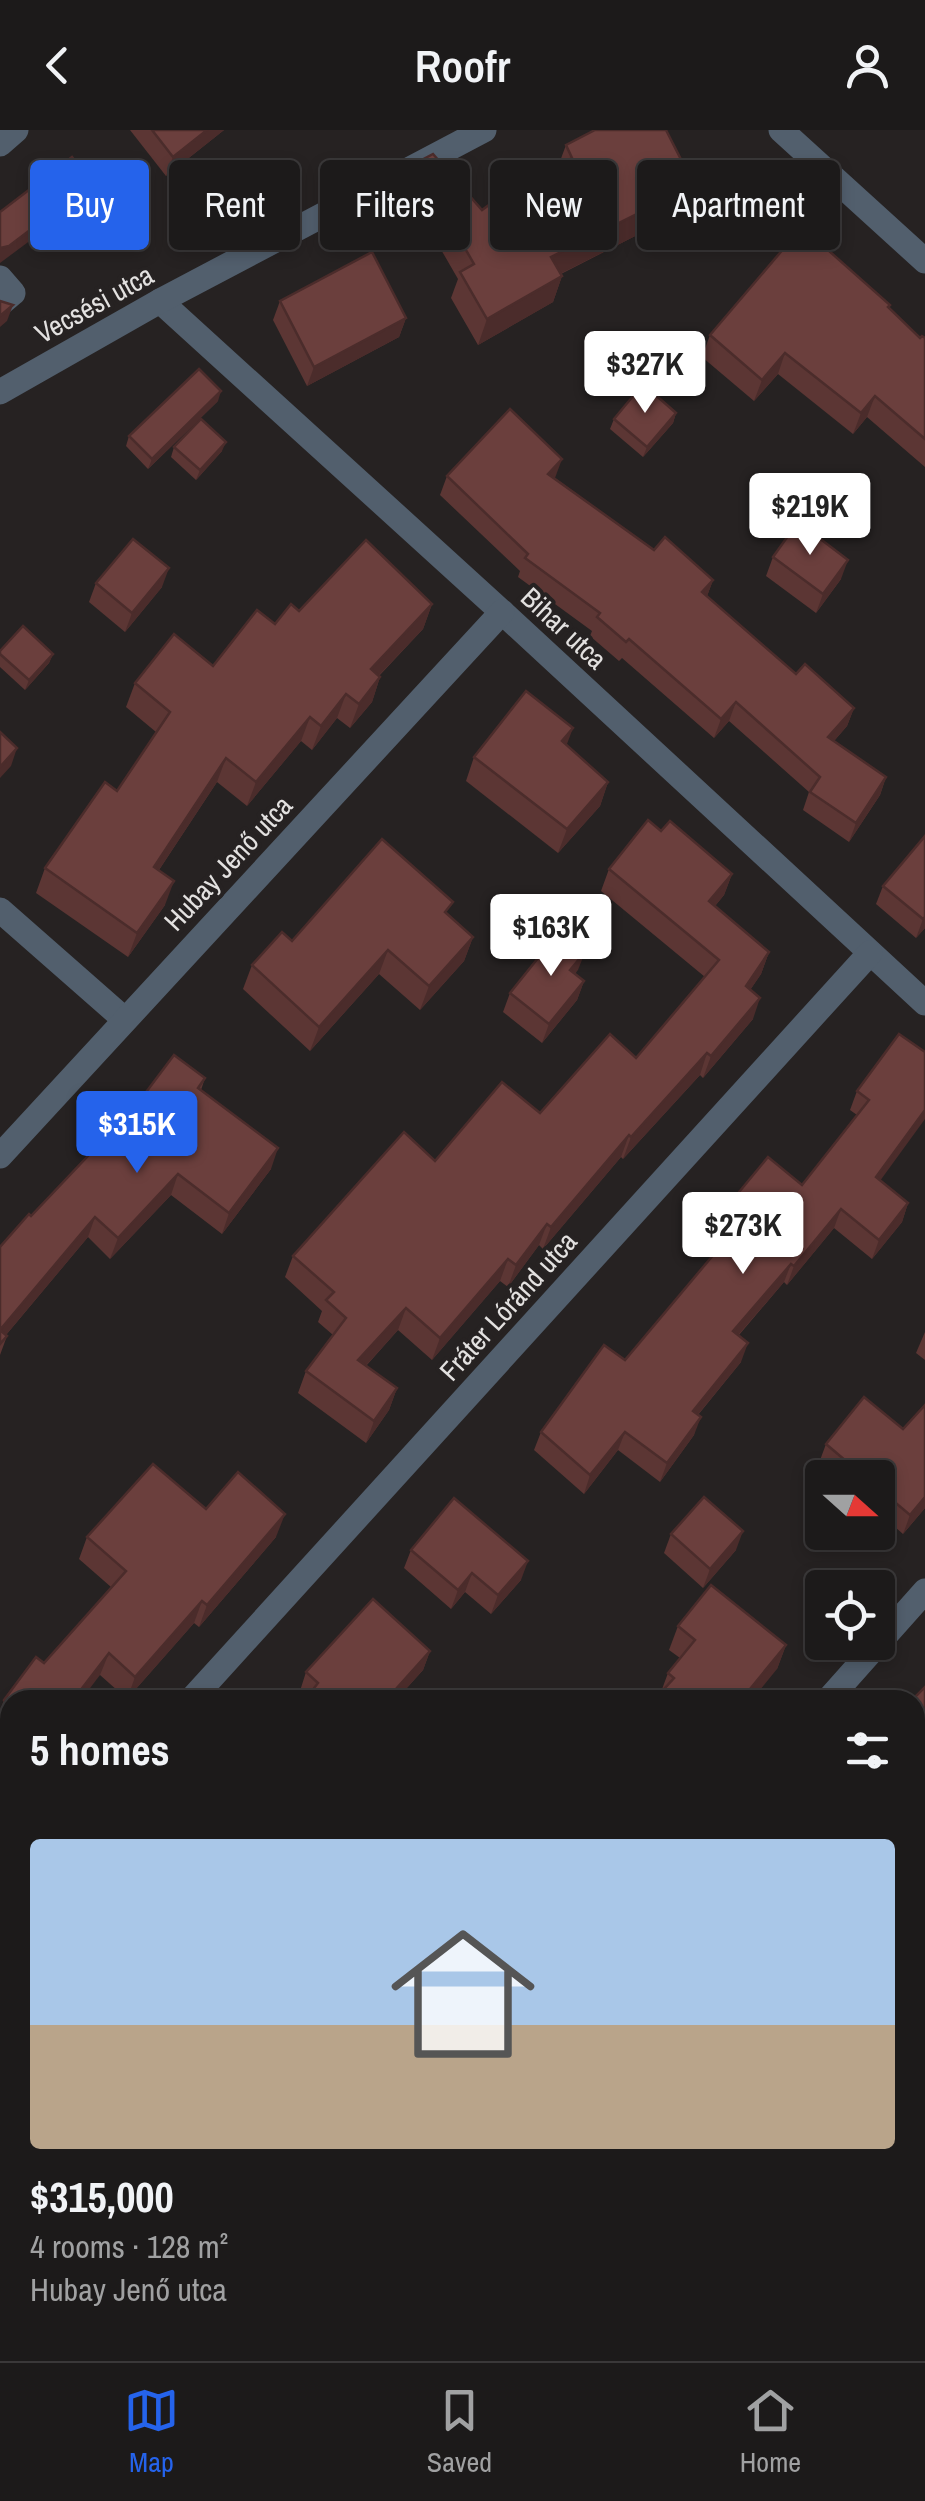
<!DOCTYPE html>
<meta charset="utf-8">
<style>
:root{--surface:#1c1a1a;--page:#252323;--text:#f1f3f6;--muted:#a0a1a2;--line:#3a3839;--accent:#2563eb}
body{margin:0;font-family:"Archivo Narrow",sans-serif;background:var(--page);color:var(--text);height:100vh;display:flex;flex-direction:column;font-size:38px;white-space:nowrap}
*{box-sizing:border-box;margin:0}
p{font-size:32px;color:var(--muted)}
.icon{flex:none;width:55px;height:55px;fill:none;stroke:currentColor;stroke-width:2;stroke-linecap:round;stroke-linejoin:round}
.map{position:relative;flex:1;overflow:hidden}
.panel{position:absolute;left:0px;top:1560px;width:925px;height:672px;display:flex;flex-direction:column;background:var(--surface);border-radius:30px 30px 0 0;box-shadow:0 5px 15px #0003,0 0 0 2px var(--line)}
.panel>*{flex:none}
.banner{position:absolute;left:30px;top:30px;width:865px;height:90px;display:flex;gap:20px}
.needle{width:65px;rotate:111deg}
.controls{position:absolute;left:805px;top:1330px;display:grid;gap:20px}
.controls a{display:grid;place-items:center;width:90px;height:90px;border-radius:10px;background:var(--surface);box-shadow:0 5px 15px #0003,0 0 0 2px var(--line);font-size:50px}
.price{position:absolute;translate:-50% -85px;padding:0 22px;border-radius:10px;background:#fff;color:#222;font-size:32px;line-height:65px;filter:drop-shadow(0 2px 5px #0008)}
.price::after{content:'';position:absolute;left:50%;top:60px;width:30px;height:22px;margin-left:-15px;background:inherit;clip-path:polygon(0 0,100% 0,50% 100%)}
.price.active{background:var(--accent);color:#fff}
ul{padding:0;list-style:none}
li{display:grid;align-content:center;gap:20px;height:530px;padding:0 30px}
li span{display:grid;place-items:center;height:310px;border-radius:10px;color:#555}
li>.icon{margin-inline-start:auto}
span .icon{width:180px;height:180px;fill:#fffc;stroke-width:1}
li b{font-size:42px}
h2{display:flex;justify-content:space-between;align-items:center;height:120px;padding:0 30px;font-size:42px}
.chip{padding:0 35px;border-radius:10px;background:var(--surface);box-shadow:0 5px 15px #0003,0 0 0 2px var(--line);font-size:35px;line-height:90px}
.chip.active{background:var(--accent);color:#fff}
header{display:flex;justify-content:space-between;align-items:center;height:130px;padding:0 30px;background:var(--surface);font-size:45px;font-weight:600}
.dock{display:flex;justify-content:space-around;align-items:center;height:140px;border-top:2px solid var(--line);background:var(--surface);font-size:28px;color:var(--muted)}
.dock a{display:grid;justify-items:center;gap:5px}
.dock .active{color:var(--accent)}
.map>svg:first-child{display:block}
</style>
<header><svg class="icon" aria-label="back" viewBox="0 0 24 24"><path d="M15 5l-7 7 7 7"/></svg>Roofr<svg class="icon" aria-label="person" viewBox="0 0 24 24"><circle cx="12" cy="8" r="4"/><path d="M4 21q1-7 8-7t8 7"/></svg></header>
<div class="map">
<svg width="925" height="2231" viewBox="0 0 925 2231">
<rect width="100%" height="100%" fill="#262222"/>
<polygon fill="#462220" points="10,2222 351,2222 353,2231 14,2231"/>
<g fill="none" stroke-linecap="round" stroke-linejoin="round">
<g stroke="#525f6d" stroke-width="25">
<polyline points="781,0 925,131"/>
<polyline points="0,14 16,0"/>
<polyline points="0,148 13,163 0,174"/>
<polyline points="160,171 502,482 925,873"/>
<polyline points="0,262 160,171 484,0"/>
<polyline points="0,780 124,889"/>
<polyline points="0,1026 502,482"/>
<polyline points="191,1570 870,823"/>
<polyline points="828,1570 925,1461"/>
<polyline points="0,1780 10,1769"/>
<polyline points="915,1928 925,1925"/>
<polyline points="351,2222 353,2231"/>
<polyline points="0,2224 10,2222"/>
</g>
</g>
<g fill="#5c3634">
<polygon points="130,0 224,0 166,46"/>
<polygon points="566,15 697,61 687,87 648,107 645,101 561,144 562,146 553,172 478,215 451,168 458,149 406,59 416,33 482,80 559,34"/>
<polygon points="280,171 406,188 399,207 307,256 273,190"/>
<polygon points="890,175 889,177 920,208 925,208 925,337 867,287 853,304 778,244 754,271 702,227 710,205"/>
<polygon points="218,271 148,339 126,316 129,306"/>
<polygon points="676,283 673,293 643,327 610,299 614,289"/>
<polygon points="174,317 222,321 196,350 171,327"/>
<polygon points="447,346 555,348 654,420 713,450 707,466 796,544 854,578 847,596 834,611 886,647 880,665 849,712 803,680 809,662 729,591 714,608 622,528 619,531 590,506 592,501 518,447 520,441 440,365"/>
<polygon points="773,427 841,449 816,483 766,446"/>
<polygon points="96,453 162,457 125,502 89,472"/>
<polygon points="432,474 423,499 379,546 380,547 372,572 350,598 337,588 312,620 301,611 247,676 217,652 159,740 165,775 128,827 36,763 45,738 117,661 156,602 126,577 135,553 213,536 275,494 299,481"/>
<polygon points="0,521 53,524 49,533 25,560 0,537"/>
<polygon points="566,615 608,652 600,676 558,723 466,651 474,627"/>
<polygon points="661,701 732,744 724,765 715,776 769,822 761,844 750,860 753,889 703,948 700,945 623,1029 621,1027 543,1119 539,1115 508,1157 500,1151 432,1230 398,1200 366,1236 397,1258 389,1280 366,1313 298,1263 306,1241 333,1205 318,1192 322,1181 285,1147 293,1126 435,1031 540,983 636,928 705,847 601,761 609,739"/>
<polygon points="925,706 925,798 916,808 876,774 883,756"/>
<polygon points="448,785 473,807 464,831 420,880 379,844 310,921 243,859 252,835 292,811"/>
<polygon points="585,822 575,844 584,851 577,870 542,913 503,882 510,863"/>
<polygon points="899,904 880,1051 908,1073 902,1092 872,1129 834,1098 787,1155 784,1152 739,1205 741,1232 698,1285 694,1305 660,1352 618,1320 584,1364 534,1320 541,1302 625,1230 729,1107 718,1098 725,1079 802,1055 857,985 850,980 857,961"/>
<polygon points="205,948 201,960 271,1039 222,1104 171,1065 110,1129 88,1107 6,1205 7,1206 0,1225 0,1117 110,1010"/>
<polygon points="925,1202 925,1230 916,1223"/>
<polygon points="925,1275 925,1378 903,1404 878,1382 878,1348 836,1348 819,1333 826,1314 903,1299"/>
<polygon points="206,1379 276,1407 199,1497 194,1493 127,1569 100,1545 10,1570 10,1603 0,1596 0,1581 4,1570 44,1533 111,1457 79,1429 87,1407"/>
<polygon points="671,1404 736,1420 703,1458 664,1423"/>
<polygon points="411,1420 521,1450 491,1484 465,1462 451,1479 404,1438"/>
<polygon points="678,1496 786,1515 777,1539 661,1562 668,1543 680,1528 669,1520"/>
<polygon points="430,1521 423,1540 396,1570 305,1570 307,1568 300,1561 306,1542"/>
<polygon points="10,1854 10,1899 0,1890 0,1865"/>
</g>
<g fill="#4b2c2b">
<polygon points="207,0 224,0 166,46 173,27"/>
<polygon points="92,53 86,69 0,133 0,118"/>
<polygon points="697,61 687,87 648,107 658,81"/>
<polygon points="655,75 645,101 542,153 551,127"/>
<polygon points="562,146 553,172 478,215 487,189"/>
<polygon points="13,175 7,191 0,197 0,186"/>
<polygon points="406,188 399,207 307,256 314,237"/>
<polygon points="785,223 778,244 754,271 762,250"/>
<polygon points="221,261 218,271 148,339 152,329"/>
<polygon points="875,266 867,287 853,304 861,283"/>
<polygon points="676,283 673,293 643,327 647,317"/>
<polygon points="226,312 222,321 196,350 200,340"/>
<polygon points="562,329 555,348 541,362 548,344"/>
<polygon points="848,430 841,449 816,483 823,464"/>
<polygon points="169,438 162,457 125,502 132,483"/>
<polygon points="713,450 706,469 702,462"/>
<polygon points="432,474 423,499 362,563 371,539"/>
<polygon points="53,524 49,533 25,560 29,550"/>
<polygon points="380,547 372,572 350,598 359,574"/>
<polygon points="346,564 337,588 312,620 321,596"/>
<polygon points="736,572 729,591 714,608 721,589"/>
<polygon points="854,578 847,596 821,626 828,607"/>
<polygon points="310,587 301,611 247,676 256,652"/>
<polygon points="573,598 564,622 562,611"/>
<polygon points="17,618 11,636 0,648 0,637"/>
<polygon points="226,628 217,652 145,761 154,737"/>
<polygon points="886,647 880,665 849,712 856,693"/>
<polygon points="608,652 600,676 558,723 567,699"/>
<polygon points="732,744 724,765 701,793 709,771"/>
<polygon points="174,751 165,775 128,827 137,803"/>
<polygon points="925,787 925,798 916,808 923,789"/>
<polygon points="473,807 464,831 420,880 429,856"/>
<polygon points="388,820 379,844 310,921 319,897"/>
<polygon points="585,822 578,840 563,859 570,840"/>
<polygon points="769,822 761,844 738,878 746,856"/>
<polygon points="584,851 577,870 542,913 549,894"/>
<polygon points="760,868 753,889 703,948 711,926"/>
<polygon points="707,923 700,945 623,1029 631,1007"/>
<polygon points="925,980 925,989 869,1066 876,1047"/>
<polygon points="629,1005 621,1027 543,1119 551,1097"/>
<polygon points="278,1018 271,1039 222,1104 229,1083"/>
<polygon points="178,1044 171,1065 110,1129 118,1108"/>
<polygon points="908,1073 902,1092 872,1129 879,1110"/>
<polygon points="841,1079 834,1098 787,1155 794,1136"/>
<polygon points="95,1087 88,1107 0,1212 0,1200"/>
<polygon points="547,1094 539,1115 508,1157 516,1135"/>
<polygon points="508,1129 500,1151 432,1230 440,1208"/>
<polygon points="791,1134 784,1152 726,1219 733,1201"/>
<polygon points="406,1178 398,1200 351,1252 358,1230"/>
<polygon points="748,1213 741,1232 686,1299 693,1281"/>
<polygon points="397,1258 389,1280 366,1313 374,1291"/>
<polygon points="701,1287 694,1305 660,1352 667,1333"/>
<polygon points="625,1302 618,1320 584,1364 590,1345"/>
<polygon points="925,1367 925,1378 903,1404 910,1385"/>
<polygon points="285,1384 276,1407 199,1497 207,1475"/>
<polygon points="743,1401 736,1420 703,1458 710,1439"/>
<polygon points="528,1431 521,1450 491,1484 498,1465"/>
<polygon points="472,1443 465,1462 451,1479 458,1460"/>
<polygon points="202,1471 194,1493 127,1569 135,1547"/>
<polygon points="786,1515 777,1539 752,1570 741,1570"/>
<polygon points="430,1521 423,1540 396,1570 385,1570"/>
<polygon points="109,1523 100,1545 81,1570 73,1570"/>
<polygon points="925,1650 925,1662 915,1672 915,1660"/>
<polygon points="925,2115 925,2133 915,2135 915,2117"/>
</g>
<g fill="#6b3f3d" stroke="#4b2c2b" stroke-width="2.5">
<polygon points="152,0 207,0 173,27"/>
<polygon points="595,0 666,0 697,61 658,81 655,75 551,127 562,146 487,189 460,142 474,134 416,33 433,24 482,80 515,56 572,28 566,15"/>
<polygon points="72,27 92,53 9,116 0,118 0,82"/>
<polygon points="802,97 890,175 888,177 920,208 922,206 925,208 925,309 875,266 861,283 785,223 762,250 710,205"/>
<polygon points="372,122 406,188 314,237 280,171"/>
<polygon points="0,171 13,175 0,186"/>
<polygon points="199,239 221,261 152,329 129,306"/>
<polygon points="643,254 676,283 647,317 614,289"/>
<polygon points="510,279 562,329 548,344 654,420 665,407 713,450 702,462 796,544 805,534 854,578 828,607 886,647 856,693 810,662 820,647 736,572 721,589 629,509 626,512 597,487 600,483 525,428 528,424 447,346"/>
<polygon points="201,289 226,312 200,340 174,317"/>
<polygon points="798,392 848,430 823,464 773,427"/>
<polygon points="133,409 169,438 132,483 96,453"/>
<polygon points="366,410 432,474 371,539 380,547 359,574 346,564 321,596 310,587 256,652 226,628 154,737 174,751 137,803 45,738 105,652 117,661 170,582 135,553 174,504 213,536 257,480 275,494 291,474 299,481"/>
<polygon points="23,496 53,524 29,550 0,524 0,521"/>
<polygon points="526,561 573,598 562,611 608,652 567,699 474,627"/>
<polygon points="0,602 17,618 0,637"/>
<polygon points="648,690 661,701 670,691 732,744 709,771 769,822 746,856 760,868 711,926 707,923 631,1007 629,1005 551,1097 547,1094 516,1135 508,1129 440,1208 406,1178 358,1230 397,1258 374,1291 306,1241 346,1188 326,1170 334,1162 293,1126 404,1002 435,1031 502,952 540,983 610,904 636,928 719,830 609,739"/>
<polygon points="925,706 925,787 923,789 883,756"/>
<polygon points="382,709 453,772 445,782 473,807 429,856 388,820 319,897 252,835 282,802 292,811"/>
<polygon points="559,802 585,822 570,840 584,851 549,894 510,863"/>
<polygon points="899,904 925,922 925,980 876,1047 908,1073 879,1110 841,1079 794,1136 791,1134 733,1201 748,1213 693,1281 701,1287 667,1333 625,1302 590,1345 541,1302 604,1215 625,1230 741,1092 725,1079 768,1027 802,1055 869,970 857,961"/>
<polygon points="174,925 205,948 198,958 278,1018 229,1083 178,1044 118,1108 95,1087 0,1200 7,1206 0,1214 0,1117 29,1084 31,1086 106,1007 110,1010"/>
<polygon points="864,1267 903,1299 925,1275 925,1367 910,1385 878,1358 878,1348 866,1348 826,1314"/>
<polygon points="153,1334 206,1379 238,1342 285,1384 207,1475 202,1471 135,1547 109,1523 73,1570 10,1570 10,1575 4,1570 36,1527 44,1533 126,1441 87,1407"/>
<polygon points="704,1367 743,1401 710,1439 671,1404"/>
<polygon points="454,1368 528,1431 498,1465 472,1443 458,1460 411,1420"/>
<polygon points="711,1455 786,1515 741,1570 654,1570 674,1548 668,1543 695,1510 678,1496"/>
<polygon points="373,1469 430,1521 386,1570 382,1567 380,1570 305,1570 318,1553 306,1542"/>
<polygon points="925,1557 925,1650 915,1660 915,1570 912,1570"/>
<polygon points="10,1854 10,1874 0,1865"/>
<polygon points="925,1991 925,2115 915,2117 915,1993"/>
</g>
<g text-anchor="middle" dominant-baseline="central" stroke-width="8" stroke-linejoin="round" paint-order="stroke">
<g font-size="28" fill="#e3e1e0" stroke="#262222">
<text transform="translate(94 174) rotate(-29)">Vecsési utca</text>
<text transform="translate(564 498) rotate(43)">Bihar utca</text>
<text transform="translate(228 733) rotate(-47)">Hubay Jenő utca</text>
<text transform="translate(508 1176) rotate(-48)">Fráter Lóránd utca</text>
</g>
</g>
</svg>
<div class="controls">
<a><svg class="needle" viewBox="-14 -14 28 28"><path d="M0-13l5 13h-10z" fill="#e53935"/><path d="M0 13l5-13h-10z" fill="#a0a1a2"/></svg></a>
<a><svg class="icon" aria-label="locate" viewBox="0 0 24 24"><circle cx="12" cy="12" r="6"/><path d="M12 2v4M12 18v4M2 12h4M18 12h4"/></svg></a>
</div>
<b class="price" style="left:645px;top:286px">$327K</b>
<b class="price" style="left:810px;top:428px">$219K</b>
<b class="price" style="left:551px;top:849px">$163K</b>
<b class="price active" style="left:137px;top:1046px">$315K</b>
<b class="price" style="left:743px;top:1147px">$273K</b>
<div class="banner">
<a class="chip active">Buy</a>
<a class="chip">Rent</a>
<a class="chip">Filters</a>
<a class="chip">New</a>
<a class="chip">Apartment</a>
</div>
<section class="panel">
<h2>5 homes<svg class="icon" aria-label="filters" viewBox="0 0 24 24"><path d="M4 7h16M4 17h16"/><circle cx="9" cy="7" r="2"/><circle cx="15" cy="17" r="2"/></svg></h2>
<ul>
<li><span style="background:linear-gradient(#a9c7e8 60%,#b9a48a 0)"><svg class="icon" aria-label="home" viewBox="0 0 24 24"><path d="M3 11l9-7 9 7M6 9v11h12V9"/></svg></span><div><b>$315,000</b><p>4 rooms · 128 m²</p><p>Hubay Jenő utca</p></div></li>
</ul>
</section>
</div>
<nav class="dock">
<a class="active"><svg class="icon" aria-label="map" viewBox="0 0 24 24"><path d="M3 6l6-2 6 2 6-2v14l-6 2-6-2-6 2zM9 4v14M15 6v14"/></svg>Map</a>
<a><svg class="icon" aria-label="saved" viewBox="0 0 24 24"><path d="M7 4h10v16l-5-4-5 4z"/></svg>Saved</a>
<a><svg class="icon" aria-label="home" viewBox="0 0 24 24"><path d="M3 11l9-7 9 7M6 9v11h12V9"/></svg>Home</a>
</nav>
